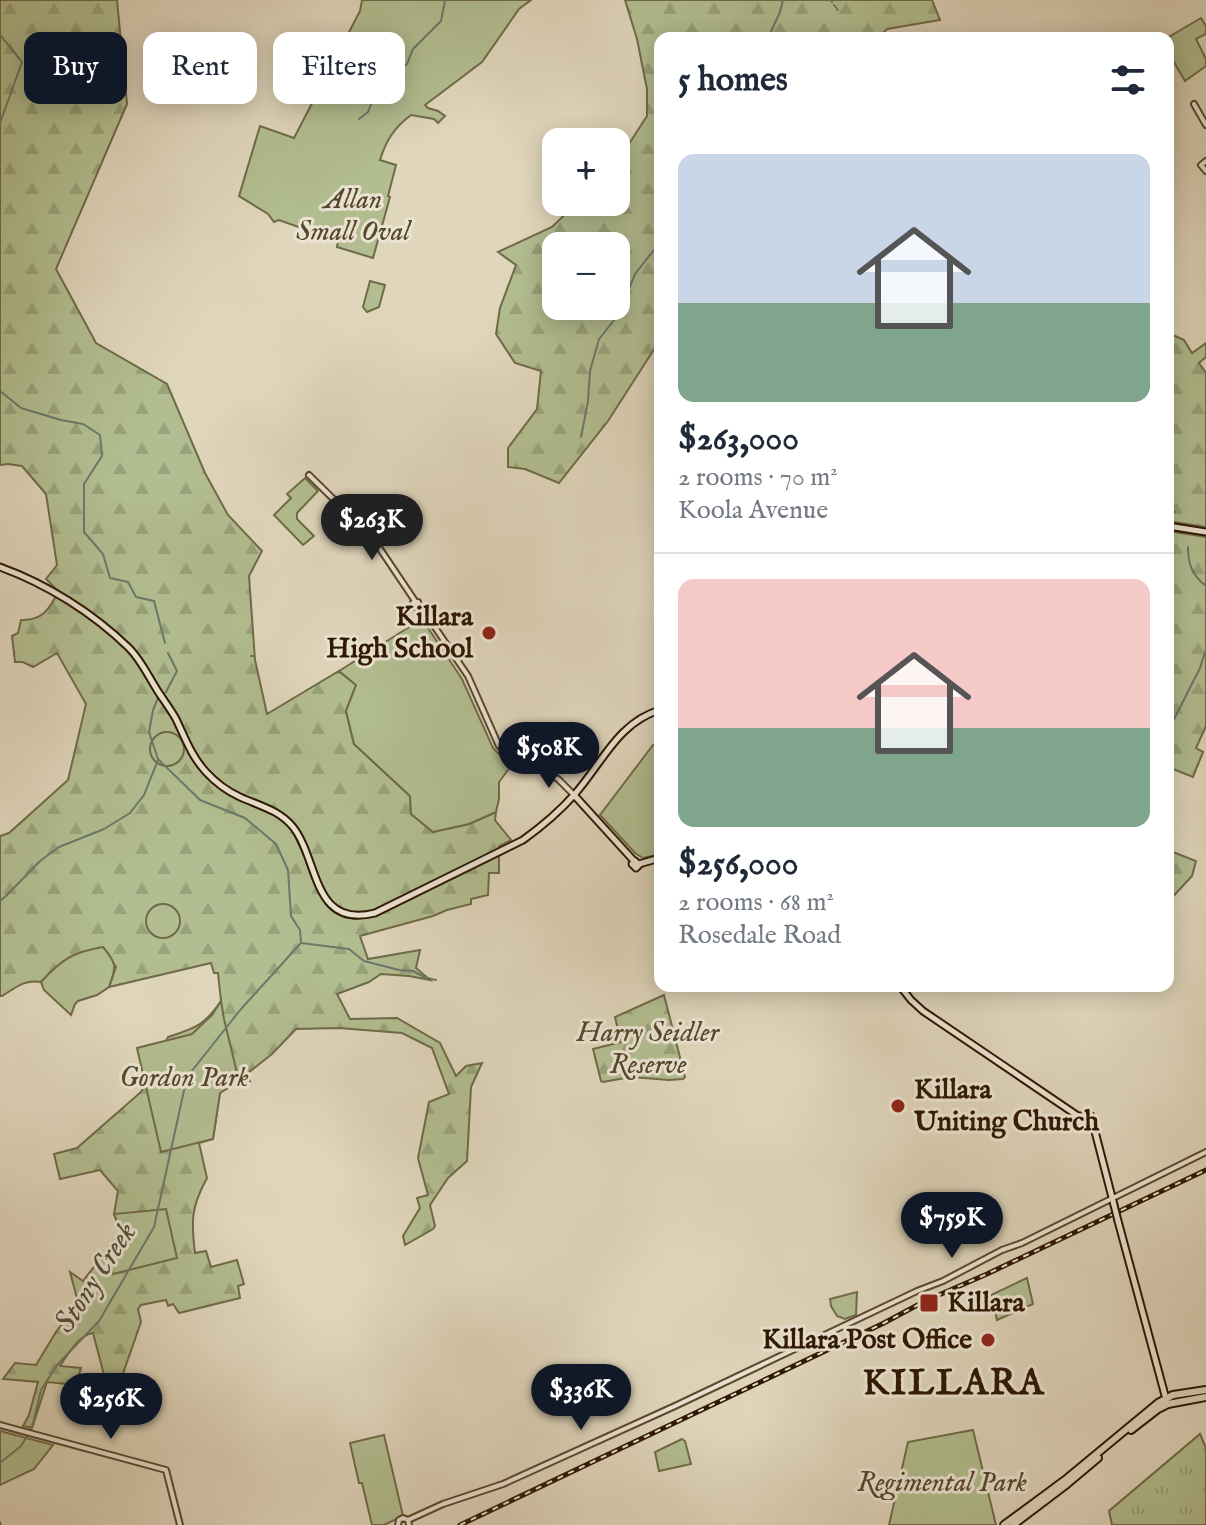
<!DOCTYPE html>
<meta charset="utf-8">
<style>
:root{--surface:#fff;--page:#f2f2f3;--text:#1f2937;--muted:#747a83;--line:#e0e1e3;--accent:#111827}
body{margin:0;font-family:"IM FELL English",serif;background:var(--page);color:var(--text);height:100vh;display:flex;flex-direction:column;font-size:30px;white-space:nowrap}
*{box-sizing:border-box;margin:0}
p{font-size:26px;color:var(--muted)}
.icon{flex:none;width:44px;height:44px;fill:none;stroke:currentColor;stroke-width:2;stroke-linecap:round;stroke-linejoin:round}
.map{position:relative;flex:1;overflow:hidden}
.drawer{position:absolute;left:654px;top:32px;width:520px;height:960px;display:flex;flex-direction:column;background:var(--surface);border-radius:16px;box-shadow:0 4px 20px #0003}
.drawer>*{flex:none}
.banner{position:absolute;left:24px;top:32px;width:510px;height:72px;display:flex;gap:16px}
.controls{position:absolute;left:542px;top:128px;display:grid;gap:16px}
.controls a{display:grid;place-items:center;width:88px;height:88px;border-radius:16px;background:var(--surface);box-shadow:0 4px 20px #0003;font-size:40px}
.price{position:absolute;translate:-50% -68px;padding:0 18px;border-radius:28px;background:var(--accent);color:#fff;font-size:26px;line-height:52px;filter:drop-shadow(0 2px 4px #0008)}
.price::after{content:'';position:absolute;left:50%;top:48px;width:24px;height:18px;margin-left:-12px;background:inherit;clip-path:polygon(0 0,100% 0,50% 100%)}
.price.on{background:#222;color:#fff}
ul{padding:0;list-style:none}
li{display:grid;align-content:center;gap:16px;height:424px;padding:0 24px}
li+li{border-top:2px solid var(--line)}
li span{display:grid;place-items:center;height:248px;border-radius:16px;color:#555}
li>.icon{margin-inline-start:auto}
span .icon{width:144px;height:144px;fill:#fffc;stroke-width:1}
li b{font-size:34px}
h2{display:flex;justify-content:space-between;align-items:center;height:96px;padding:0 24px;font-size:34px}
.pill{padding:0 28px;border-radius:16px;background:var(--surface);box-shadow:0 4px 20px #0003;font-size:28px;line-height:72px}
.pill.on{background:var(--accent);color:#fff}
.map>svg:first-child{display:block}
</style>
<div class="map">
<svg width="1206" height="1525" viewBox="0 0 1206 1525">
<defs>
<pattern id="grass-tufts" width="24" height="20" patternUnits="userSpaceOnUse" patternTransform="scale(2)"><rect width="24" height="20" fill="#b2be91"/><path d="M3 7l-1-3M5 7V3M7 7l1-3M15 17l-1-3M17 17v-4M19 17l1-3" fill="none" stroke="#99a37b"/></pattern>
<pattern id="forest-firs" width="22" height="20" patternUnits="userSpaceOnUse" patternTransform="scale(2)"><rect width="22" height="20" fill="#b2be91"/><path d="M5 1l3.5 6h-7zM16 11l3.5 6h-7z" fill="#99a37b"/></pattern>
</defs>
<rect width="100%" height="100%" fill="#e0d6bc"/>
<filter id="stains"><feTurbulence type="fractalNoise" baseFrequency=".0025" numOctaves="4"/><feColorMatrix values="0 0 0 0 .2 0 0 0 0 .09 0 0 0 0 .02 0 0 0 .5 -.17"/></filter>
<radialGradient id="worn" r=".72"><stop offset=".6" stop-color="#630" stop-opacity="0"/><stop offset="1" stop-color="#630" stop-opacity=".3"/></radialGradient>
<polygon fill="url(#grass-tufts)" stroke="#706a48" stroke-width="2" points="1200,1434 1206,1448 1206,1525 1112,1525 1109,1511"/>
<g fill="url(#forest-firs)" stroke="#706a48" stroke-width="2" fill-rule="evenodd">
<path d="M0,0H117L127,104L56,269L96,343L167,384L205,473L228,515L262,551L249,576L255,660L267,714L339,671L356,685L346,711L354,744L410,796L411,814L433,832L469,824L496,812L495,820L511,840L499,846V873H489L488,895L471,899V904L447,910L433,916L360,936L368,959L420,950L416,968L430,980L409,976L381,974L369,982L337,994L350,1019L397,1018L440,1043L456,1076L466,1066L482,1063L471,1087L467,1161L448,1178L430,1205L435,1226L433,1229L405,1245L403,1236L420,1208L417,1198L428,1195L418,1158L429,1102L449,1094L432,1048L402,1033L339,1028L296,1029L272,1054L248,1073L250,1081H239L220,1092L213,1139L199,1143L207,1178C191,1207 191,1221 195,1253L206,1251L211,1267L237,1260L244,1284L238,1286L240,1298L179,1313L173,1304L168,1306L166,1300L141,1305L138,1309L141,1322L112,1405L93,1333C79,1335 68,1354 60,1366L81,1368L76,1385L47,1382L32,1428L23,1426L29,1415L38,1382L3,1379L15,1363L36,1365L56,1332L78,1302L70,1272L83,1281L121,1232L114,1214L118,1191L100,1170L60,1179L54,1154L77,1148L141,1092L168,1037C195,1028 204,1026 221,1001L218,973H214L211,963L109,987L116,967L103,948C72,952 61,960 41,982C25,979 15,988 2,996H0V836L9,833L68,780L86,704L57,653L33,667L23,662H15L12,636L18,633L21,620C42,621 51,608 58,591L46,579L57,565L46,494L22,466L8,464L0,465Z"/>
<path d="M625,0H932L940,20L887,29L878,38H660V340L608,421L559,483L525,469L508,467V448L537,409L541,371L515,363L496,334L500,308L516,265L498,252L552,227L578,202H616V164L647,116V89L637,39ZM556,246H616V306H556Z"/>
<polygon points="1173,335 1184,340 1192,353 1206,343 1206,357 1199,363 1206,373 1206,527 1168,521 1168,337"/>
<polygon points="1168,531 1206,537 1206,726 1196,748 1203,752 1193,777 1168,767"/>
<polygon points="1168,850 1196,861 1192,876 1168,902"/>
<polygon points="664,995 685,1077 683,1079 669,1080 631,1077 603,1082 601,1081 593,1049 621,1042 615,1017"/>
</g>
<g fill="#b2be91" stroke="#706a48" stroke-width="2">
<path d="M362,0H531L519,9L482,62L425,105L428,108L438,111L445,116L438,123L434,119L411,115C395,127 386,140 380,160L396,165L388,196L390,197L373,258L337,247L338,241L279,220L274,222L268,214L239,196L260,126L294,138L360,11Z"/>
<polygon points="1201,18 1206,26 1206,34 1196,39 1206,59 1206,66 1185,81 1168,52 1167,38"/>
<polygon points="370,281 385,285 379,307 367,312 363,307"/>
<polygon points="305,478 318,491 297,513 297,519 314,536 303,545 274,515 291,498 287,494"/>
<polygon points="422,619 462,679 493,748 499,754 514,762 499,782 499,799 496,812 469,824 433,832 411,814 410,796 354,744 346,711 356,685 339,671"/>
<circle cx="167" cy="749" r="17"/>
<polygon points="660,743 660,854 643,858 635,853 600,815 653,745"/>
<circle cx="163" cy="921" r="17"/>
<path d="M103,947C118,965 116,967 109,987L97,995L78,1001L75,1004L71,1015L44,990L41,982C61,960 73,952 103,947Z"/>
<polygon points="221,1001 224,1019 239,1081 220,1093 213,1139 161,1152 137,1048 192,1034 212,1015"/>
<path d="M166,1209L177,1258L113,1274C108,1254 108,1248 121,1232L114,1214Z"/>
<polygon points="1027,1278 1033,1304 997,1320 991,1295"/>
<polygon points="857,1292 856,1315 845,1319 837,1316 831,1306 830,1299"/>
<polygon points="973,1430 996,1525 889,1525 908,1442"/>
<polygon points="0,1431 53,1445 34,1469 0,1485"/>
<polygon points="384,1435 403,1516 384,1525 372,1525 362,1483 359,1483 350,1443"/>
<polygon points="682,1439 685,1441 691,1464 659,1471 655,1452"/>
</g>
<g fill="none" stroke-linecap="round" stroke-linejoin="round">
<g stroke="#6b786a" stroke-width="2">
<polyline points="831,0 832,2"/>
<polyline points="834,5 838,10"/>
<polyline points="0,35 22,62 0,123"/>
<polyline points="768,38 780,12 783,0"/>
<polyline points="359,119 368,112 379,83 407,64 413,49 441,21 445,0"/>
<polyline points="0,391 21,408 61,420 83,424 100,435 102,456 84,484 84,532 103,554 110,578 128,582 136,597 154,601 165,643"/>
<polyline points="581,437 588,401 590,371 599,339 619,314 635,274 653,251 660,246"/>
<polyline points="1168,509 1175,512"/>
<path d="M1188,547C1188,564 1192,575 1206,586"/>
<polyline points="168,653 177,671 166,692 158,698 153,710 149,732 158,759 200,800 245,818 276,844 288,870 291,916 300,930 301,943 349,949 364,961 399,970 413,971 424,977 436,980"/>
<polyline points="251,656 254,656"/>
<polyline points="1168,731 1200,668 1206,649"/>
<polyline points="0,901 7,895 40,861 59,847 104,829 130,813 144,795 158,760"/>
<polyline points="0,1463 21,1446 32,1428 41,1390 57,1365 99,1321 154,1227 187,1077 241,1009 300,944"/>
<polyline points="0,1522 1,1525"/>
</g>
<defs>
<g id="tertiary">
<polyline points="1194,104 1206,125"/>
<polyline points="1206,161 1201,165 1206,171"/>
<polyline points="309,475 372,537 415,601"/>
<polyline points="419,607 418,602 413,603 414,607 419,607 428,617 468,676 499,746 558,779 574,795"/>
<polyline points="0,1425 166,1470 180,1525"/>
<polyline points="408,1520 443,1504 503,1484 675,1406 917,1291 943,1281 1002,1250 1022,1243 1206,1152"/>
<polyline points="398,1525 399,1520 403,1518 408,1520 409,1525"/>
</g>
<g id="secondary">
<polyline points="1168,526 1206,532"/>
<path d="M0,567C47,584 93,613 129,648C142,661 149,678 159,693C165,702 171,710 176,719C185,738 192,757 206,772C216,783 227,791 240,797C260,806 279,810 293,827C319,860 312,929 375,913L523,840C541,827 559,812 574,795C601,765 618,722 660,710"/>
<polyline points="574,795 634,861"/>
<polygon points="635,861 639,865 636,868 632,864"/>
<polyline points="639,864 660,858"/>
<polyline points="900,986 911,1000 923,1011 1078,1116 1091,1116 1114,1205"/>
<polyline points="1118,1221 1166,1399"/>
</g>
<g id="trunk">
<polyline points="1131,1430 1158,1409 1168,1404 1206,1397"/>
<polyline points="1004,1525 1065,1480 1158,1403 1173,1395 1206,1390"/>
<polyline points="1013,1525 1067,1484 1098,1458"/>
</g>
</defs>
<use href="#tertiary" stroke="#5a462f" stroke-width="8"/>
<use href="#secondary" stroke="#2d1600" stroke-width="9"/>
<use href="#trunk" stroke="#2d1600" stroke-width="10"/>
<use href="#tertiary" stroke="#ebe4d3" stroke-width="4"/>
<use href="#secondary" stroke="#ebe4d3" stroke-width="5"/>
<use href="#trunk" stroke="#e0d6bc" stroke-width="6"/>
<defs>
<polyline id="rail" points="460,1525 884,1323 925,1301 987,1274 1206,1170"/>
</defs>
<use href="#rail" stroke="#2d1600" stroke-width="5"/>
<use href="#rail" stroke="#ebe4d3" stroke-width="2" stroke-dasharray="6" stroke-linecap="butt"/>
<defs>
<polyline id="secondary-bridge" points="1114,1205 1118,1221"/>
</defs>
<use href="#secondary-bridge" stroke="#2d1600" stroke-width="9" stroke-linecap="butt"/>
<use href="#secondary-bridge" stroke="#ebe4d3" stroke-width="5"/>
</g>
<g fill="#8f2418" stroke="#ebe4d3" stroke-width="3">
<circle cx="489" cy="633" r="8"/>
<circle cx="898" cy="1106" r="8"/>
<rect x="919" y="1293" width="20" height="20" rx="4"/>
<circle cx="988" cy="1340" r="8"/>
</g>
<g text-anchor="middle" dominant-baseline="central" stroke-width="6" stroke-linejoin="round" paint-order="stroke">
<g font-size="28" font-style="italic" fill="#55482c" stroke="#ebe4d3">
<text x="353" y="200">Allan<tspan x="353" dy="32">Small Oval</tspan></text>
<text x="648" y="1033">Harry Seidler<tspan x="648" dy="32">Reserve</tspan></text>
<text x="184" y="1078">Gordon Park</text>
<text x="942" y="1483">Regimental Park</text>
</g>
<g font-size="28" font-weight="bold" fill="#2d1600" stroke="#ebe4d3" text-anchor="end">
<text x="473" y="617">Killara<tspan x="473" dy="32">High School</tspan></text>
<text x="914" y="1090" text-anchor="start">Killara<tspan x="914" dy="32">Uniting Church</tspan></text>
<text x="947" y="1303" text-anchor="start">Killara</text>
<text x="972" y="1340">Killara Post Office</text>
</g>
<g font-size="30" font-style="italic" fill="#514f3e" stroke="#ebe4d3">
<text transform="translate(96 1278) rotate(-57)">Stony Creek</text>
</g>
<g font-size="36" font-weight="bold" letter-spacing="2" fill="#2d1600" stroke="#ebe4d3">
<text x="954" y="1384">KILLARA</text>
</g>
</g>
<rect width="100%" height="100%" filter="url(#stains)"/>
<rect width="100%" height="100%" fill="url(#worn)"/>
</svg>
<div class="controls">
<a>+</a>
<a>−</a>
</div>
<b class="price on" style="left:372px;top:562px">$263K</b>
<b class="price" style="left:549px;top:790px">$508K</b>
<b class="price" style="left:952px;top:1260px">$759K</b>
<b class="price" style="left:581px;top:1432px">$336K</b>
<b class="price" style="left:111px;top:1441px">$256K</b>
<div class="banner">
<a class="pill on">Buy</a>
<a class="pill">Rent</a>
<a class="pill">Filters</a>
</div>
<section class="drawer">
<h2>5 homes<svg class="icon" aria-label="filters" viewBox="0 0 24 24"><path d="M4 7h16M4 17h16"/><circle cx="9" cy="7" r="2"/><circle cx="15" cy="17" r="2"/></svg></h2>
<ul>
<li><span style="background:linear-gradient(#c9d6e8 60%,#7fa58c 0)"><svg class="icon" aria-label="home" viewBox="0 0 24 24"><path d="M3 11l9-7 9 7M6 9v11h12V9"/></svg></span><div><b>$263,000</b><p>2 rooms · 70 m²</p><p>Koola Avenue</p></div></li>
<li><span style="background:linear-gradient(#f6c9c9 60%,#7fa58c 0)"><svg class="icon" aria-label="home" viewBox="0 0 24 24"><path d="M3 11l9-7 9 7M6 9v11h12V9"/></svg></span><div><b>$256,000</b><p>2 rooms · 68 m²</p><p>Rosedale Road</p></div></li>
</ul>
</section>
</div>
